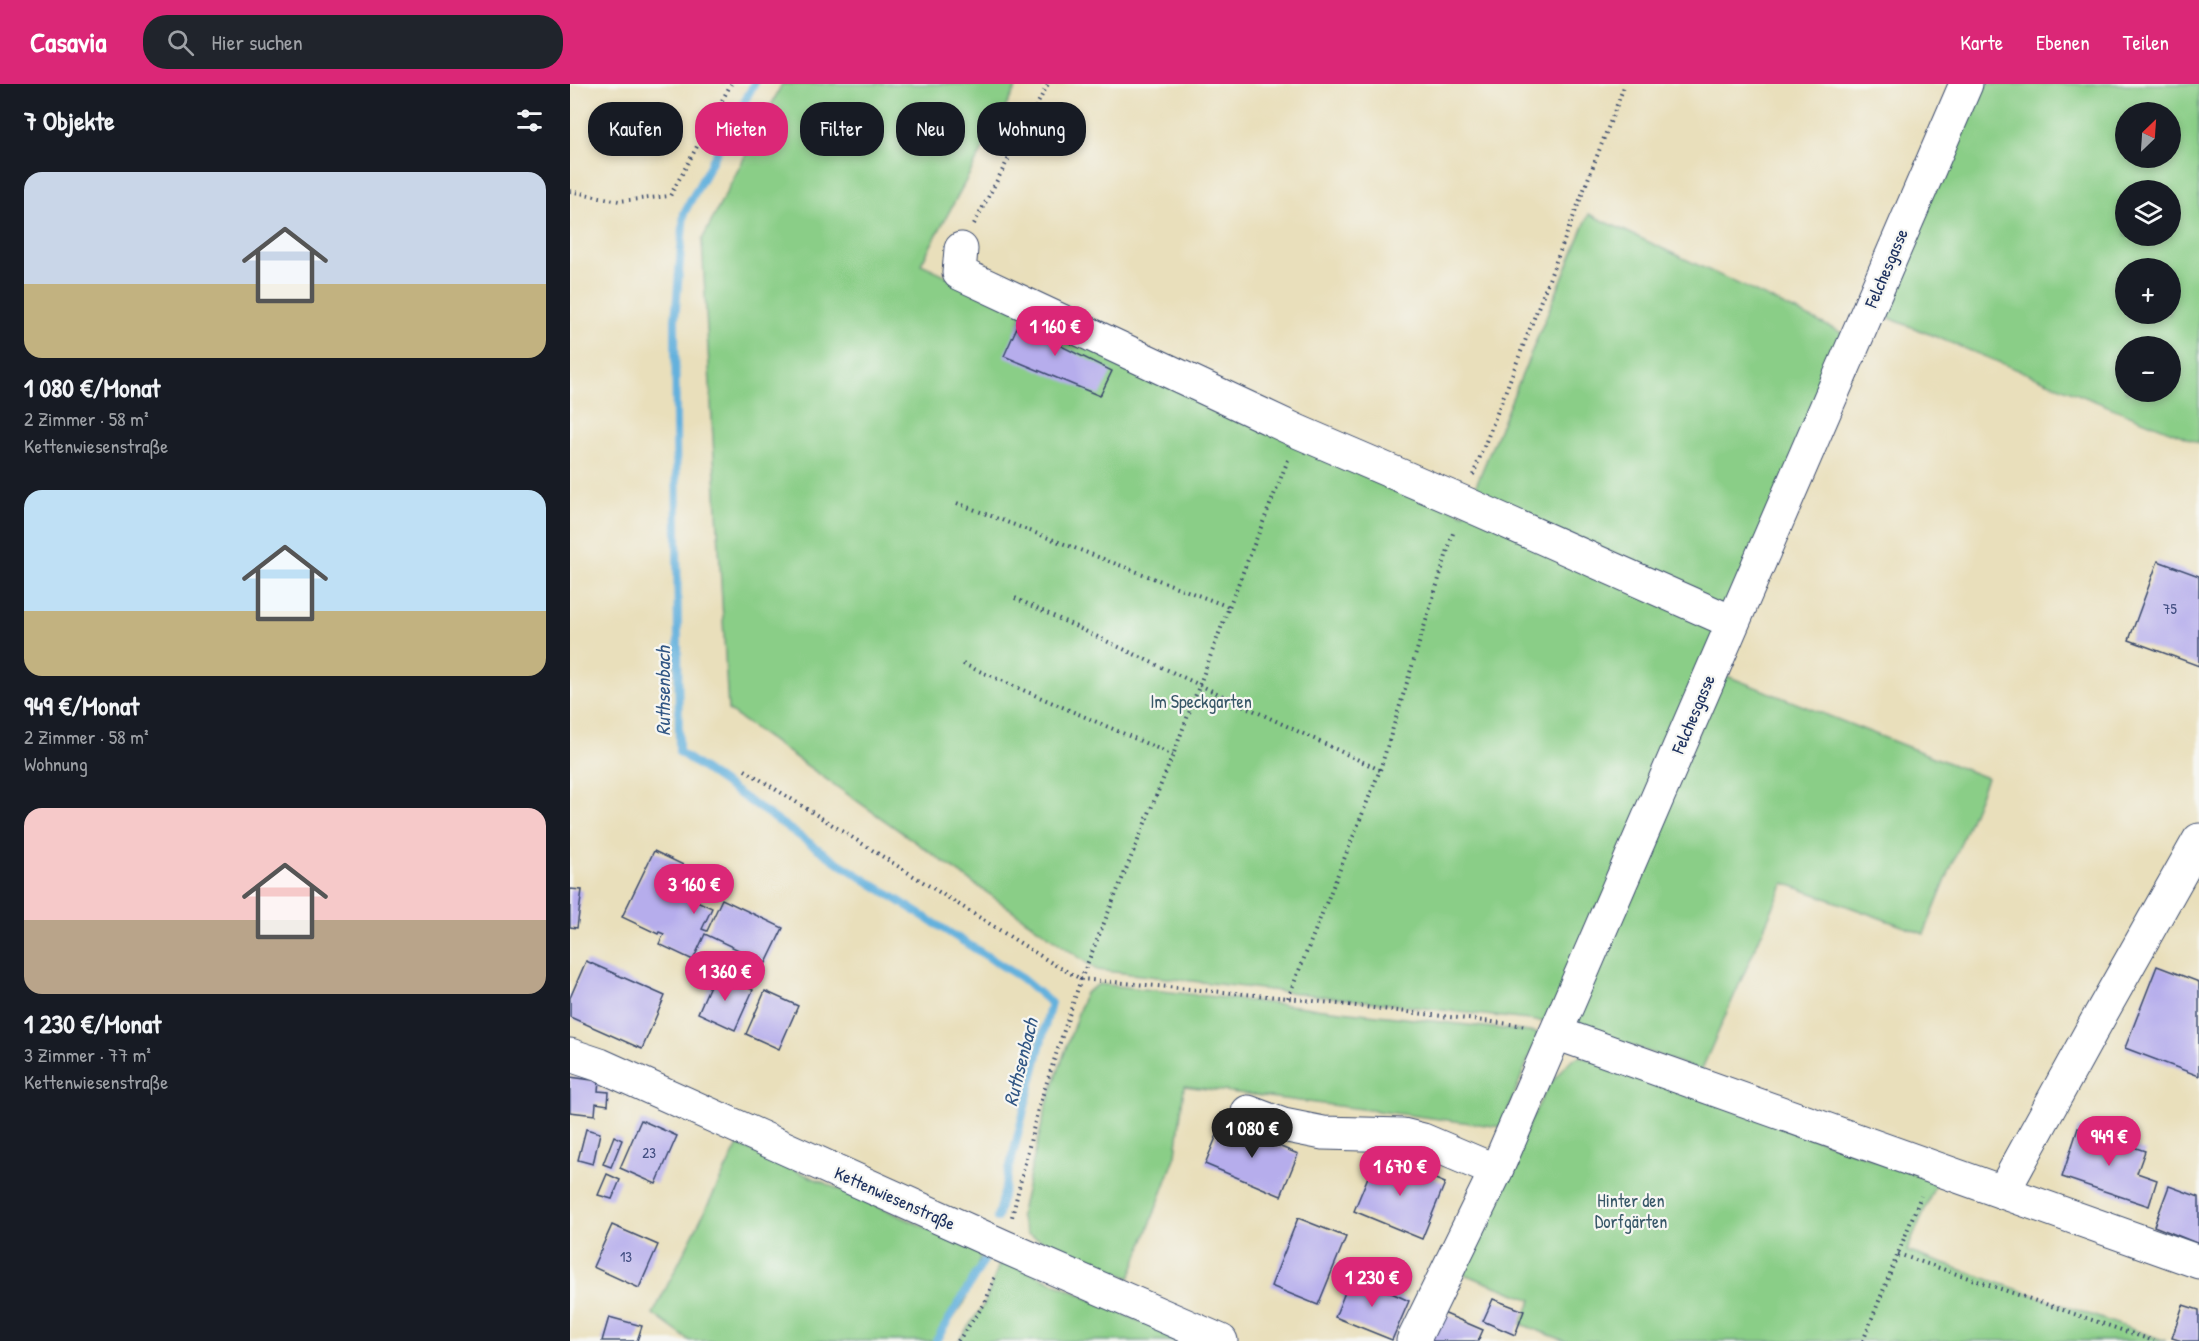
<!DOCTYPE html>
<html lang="de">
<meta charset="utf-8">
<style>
:root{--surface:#171b24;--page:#20242c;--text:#f1f3f6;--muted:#9ea1a6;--accent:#db2777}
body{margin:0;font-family:"Patrick Hand",sans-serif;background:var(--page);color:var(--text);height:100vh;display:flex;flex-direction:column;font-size:22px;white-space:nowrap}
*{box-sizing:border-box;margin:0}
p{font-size:20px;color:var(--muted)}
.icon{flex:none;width:33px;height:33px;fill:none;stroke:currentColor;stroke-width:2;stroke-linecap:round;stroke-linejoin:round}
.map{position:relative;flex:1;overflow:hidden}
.sheet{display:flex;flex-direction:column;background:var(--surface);width:570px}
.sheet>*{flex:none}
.top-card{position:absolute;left:18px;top:18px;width:570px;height:54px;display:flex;gap:12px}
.needle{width:39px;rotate:25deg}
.fabs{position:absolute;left:1545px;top:18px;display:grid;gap:12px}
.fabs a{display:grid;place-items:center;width:66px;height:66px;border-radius:50%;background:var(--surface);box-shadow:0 3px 9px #0003;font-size:30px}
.price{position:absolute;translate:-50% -51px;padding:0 14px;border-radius:21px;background:var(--accent);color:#fff;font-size:20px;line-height:39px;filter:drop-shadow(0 2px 3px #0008)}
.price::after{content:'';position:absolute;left:50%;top:36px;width:18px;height:14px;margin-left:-9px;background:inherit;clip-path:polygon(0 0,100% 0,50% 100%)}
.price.active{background:#222;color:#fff}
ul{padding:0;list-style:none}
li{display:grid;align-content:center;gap:12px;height:318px;padding:0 24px}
li span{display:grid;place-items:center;height:186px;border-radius:18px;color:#555}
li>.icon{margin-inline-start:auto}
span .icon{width:108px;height:108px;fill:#fffc;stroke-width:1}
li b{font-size:26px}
h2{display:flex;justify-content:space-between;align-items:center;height:72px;padding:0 24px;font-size:26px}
.pill{padding:0 21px;border-radius:24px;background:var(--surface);box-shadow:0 3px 9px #0003;font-size:21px;line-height:54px}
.pill.active{background:var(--accent);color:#fff}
header{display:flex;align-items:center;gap:36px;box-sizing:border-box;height:84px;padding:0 30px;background:var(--accent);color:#fff}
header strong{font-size:28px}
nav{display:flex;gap:33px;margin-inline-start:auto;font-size:21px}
.search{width:420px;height:54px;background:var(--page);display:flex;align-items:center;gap:15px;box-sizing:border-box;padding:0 21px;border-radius:24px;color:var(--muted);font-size:22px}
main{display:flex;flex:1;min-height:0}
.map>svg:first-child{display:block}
</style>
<header>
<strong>Casavia</strong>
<div class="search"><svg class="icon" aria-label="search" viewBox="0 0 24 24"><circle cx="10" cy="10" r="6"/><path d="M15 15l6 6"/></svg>Hier suchen</div>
<nav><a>Karte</a><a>Ebenen</a><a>Teilen</a></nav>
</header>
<main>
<section class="sheet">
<h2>7 Objekte<svg class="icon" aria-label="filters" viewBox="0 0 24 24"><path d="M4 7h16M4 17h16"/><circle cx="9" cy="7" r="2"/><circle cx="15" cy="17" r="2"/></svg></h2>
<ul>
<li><span style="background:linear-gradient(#c9d6e8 60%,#c2b280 0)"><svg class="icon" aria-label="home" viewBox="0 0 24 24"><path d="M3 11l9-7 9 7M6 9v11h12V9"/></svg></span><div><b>1 080 €/Monat</b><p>2 Zimmer · 58 m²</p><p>Kettenwiesenstraße</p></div></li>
<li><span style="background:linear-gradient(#bfe0f5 65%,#c2b280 0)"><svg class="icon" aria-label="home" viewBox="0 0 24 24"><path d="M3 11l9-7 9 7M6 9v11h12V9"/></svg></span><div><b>949 €/Monat</b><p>2 Zimmer · 58 m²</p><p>Wohnung</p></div></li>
<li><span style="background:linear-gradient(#f6c9c9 60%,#b9a48a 0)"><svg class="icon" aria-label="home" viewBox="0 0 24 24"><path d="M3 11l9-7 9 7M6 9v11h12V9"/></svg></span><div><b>1 230 €/Monat</b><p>3 Zimmer · 77 m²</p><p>Kettenwiesenstraße</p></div></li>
</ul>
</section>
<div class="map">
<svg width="1629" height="1257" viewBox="0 0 1629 1257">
<rect width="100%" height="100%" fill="#f6f6f2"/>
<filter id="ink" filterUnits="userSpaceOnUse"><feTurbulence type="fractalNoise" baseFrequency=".0167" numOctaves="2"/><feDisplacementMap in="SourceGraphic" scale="12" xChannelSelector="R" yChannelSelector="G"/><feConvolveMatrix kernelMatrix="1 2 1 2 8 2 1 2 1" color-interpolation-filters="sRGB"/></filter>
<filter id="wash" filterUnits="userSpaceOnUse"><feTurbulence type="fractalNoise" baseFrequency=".008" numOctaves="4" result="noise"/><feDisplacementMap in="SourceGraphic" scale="24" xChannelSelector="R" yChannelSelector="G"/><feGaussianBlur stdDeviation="1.35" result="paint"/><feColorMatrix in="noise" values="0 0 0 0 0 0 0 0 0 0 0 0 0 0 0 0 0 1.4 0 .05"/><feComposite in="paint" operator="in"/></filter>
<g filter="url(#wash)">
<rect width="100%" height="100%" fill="#e9dfbb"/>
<g fill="#8ace87" stroke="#527e72" stroke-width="1.5" fill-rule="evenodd">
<polygon points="212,0 448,0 351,180 894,430 1019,130 1275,250 984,939 527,886 158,626 132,156"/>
<path d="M1406,0H1629V359L1307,229ZM1556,28H1600V74H1556ZM1556,106H1600V152H1556ZM1556,184H1600V230H1556ZM1556,262H1600V308H1556Z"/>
<polygon points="1152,590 1417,694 1354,850 1214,799 1131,987 1005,941"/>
<polygon points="529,900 969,949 931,1043 614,1002 606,1071 560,1194 457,1150 450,1132 476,1023 515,909"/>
<polygon points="1010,972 1367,1097 1337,1167 1596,1257 995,1257 951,1240 962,1216 886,1187 978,1002 1001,976"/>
<polygon points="168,1061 412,1168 395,1218 367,1257 120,1257 83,1230"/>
<polygon points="431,1175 614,1257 388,1257 415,1219"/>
</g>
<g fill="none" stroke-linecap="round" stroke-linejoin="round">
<g stroke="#64b1dd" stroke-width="8">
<polyline points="184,0 114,129 105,236 109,668 264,776 450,893 481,919 427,1134"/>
<polyline points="366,1257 414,1177"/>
</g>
</g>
<g id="blocks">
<g fill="#b6adec">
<polygon points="452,232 496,251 491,262 542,287 530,312 434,272"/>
<polygon points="1588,477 1629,492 1629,582 1559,556"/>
<polygon points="84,767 124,786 115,805 110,803 108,808 142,824 132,845 137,847 152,815 213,844 196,879 135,850 123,876 89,860 94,850 89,848 88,850 52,833"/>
<polygon points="0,805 12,806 7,844 0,843"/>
<polygon points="16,877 95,912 72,965 0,933 0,914"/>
<polygon points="1587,882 1629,898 1629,992 1555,964"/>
<polygon points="145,890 183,906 165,946 128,929"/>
<polygon points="195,907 228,922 209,965 176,950"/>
<polygon points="0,993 29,997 28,1007 39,1008 38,1021 26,1019 25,1031 0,1028"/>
<polygon points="71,1036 107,1052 86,1100 50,1084"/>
<polygon points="652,1039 728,1070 711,1112 635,1080"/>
<polygon points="1508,1044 1575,1067 1567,1089 1587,1096 1579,1122 1492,1093"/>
<polygon points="16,1045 30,1049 23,1080 8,1076"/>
<polygon points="44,1052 52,1056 41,1083 33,1080"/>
<polygon points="807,1071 875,1099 852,1155 784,1127"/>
<polygon points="37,1090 50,1096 42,1115 28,1111"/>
<polygon points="1599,1102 1629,1113 1629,1160 1584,1142"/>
<polygon points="728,1134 776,1153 748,1221 701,1202"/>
<polygon points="42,1141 88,1161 69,1204 23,1183"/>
<polygon points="782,1191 839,1217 822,1256 765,1233"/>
<polygon points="923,1215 954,1227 945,1251 913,1237"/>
<polygon points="1613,1221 1629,1226 1629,1257 1612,1257 1602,1254"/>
<polygon points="871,1228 913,1246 908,1257 859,1257"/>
<polygon points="39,1233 72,1242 67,1257 32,1257"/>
</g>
</g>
</g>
<g filter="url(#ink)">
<use href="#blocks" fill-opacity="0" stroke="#3a496c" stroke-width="1.5"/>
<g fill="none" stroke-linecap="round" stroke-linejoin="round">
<defs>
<g id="minor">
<polyline points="391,165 389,189 729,348 892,418 1162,538"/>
<polyline points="986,949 1629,1178"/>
<polyline points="0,971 30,981 435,1163 651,1257"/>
<polyline points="678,1028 713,1041 753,1049 833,1051 853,1056 926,1087"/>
<polyline points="1433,1108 1523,944 1629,756"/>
<polyline points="843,1257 926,1087 1396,0"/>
</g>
</defs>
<use href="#minor" stroke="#3a496c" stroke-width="35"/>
<g stroke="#3a496c" stroke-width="4" stroke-dasharray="1.5 4.5" stroke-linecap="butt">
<polyline points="0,107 49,117 100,112 161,0"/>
<polyline points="404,140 478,0"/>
<polyline points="718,376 659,523 603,671 511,895 718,914 957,942"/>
<polyline points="903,391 1055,0"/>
<polyline points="387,419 659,523"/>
<polyline points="445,514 810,686"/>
<polyline points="393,580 603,671"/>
<polyline points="175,686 485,881 511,895 468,1025 442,1133"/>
<polyline points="718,914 810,686 884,446"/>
<polyline points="1328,1170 1584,1257"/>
<polyline points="388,1257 415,1219 425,1192"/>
<polyline points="1293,1257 1351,1112"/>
</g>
<use href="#minor" stroke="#fff" stroke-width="33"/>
</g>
</g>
<g text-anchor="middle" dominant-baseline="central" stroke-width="4.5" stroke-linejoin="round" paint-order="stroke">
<g font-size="15" fill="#424e82">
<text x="1600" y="524">75</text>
<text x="79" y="1068">23</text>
<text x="56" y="1172">13</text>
</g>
<g font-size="18" fill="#1b2f5e" stroke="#f6f6f2">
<text transform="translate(1316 184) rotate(-67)">Felchesgasse</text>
<text transform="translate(1123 630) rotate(-67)">Felchesgasse</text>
<text transform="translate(325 1114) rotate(24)">Kettenwiesenstraße</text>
</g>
<g font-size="18" fill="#375768" stroke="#f6f6f2">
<text x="631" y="617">Im Speckgarten</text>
<text x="1061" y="1116">Hinter den<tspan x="1061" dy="21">Dorfgärten</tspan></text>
</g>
<g font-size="20" font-style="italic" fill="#315684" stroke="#f6f6f2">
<text transform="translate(92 607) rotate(-90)">Ruthsenbach</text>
<text transform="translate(450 978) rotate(-76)">Ruthsenbach</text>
</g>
</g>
</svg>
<div class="fabs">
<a><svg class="needle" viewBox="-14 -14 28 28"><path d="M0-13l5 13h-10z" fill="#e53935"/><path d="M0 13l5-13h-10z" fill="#9ea1a6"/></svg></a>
<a><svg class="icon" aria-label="layers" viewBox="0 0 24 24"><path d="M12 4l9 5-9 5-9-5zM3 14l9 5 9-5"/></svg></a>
<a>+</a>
<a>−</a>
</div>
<b class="price" style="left:485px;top:273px">1 160 €</b>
<b class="price" style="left:124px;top:831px">3 160 €</b>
<b class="price" style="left:155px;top:918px">1 360 €</b>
<b class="price active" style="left:682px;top:1075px">1 080 €</b>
<b class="price" style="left:1539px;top:1083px">949 €</b>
<b class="price" style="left:830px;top:1113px">1 670 €</b>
<b class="price" style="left:802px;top:1224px">1 230 €</b>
<div class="top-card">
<a class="pill">Kaufen</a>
<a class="pill active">Mieten</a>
<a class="pill">Filter</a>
<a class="pill">Neu</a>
<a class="pill">Wohnung</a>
</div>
</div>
</main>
